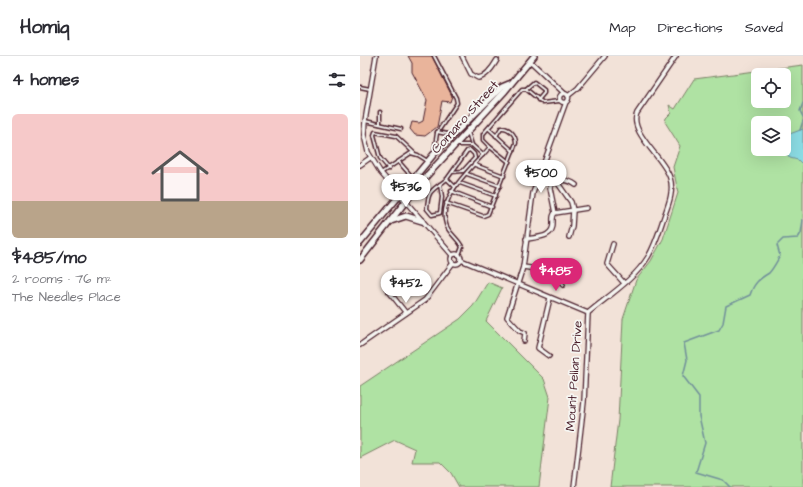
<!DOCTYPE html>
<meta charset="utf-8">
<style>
:root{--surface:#fff;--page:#f7f7f7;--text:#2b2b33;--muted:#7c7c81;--line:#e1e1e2;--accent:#db2777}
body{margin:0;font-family:"Architects Daughter",sans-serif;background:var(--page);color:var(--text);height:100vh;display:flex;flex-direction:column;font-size:15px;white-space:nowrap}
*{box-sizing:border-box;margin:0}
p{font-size:13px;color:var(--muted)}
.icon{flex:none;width:22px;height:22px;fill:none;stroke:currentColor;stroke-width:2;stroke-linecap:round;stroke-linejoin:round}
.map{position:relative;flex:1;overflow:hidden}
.sheet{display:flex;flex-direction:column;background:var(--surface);width:360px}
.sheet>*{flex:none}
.tools{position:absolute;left:391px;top:12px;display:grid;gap:8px}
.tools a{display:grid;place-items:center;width:40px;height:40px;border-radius:6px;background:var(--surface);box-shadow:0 4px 16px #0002;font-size:20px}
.price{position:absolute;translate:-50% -34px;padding:0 9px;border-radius:14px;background:#fff;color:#222;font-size:13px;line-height:26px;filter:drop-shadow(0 1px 2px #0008)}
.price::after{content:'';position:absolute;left:50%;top:24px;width:12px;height:9px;margin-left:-6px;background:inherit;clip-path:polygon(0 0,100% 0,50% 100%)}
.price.on{background:var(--accent);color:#fff}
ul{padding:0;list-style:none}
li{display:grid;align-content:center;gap:8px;height:212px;padding:0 12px}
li+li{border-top:1px solid var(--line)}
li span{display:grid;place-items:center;height:124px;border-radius:6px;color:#555}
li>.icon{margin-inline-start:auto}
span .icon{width:72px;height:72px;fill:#fffc;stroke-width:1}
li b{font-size:17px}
h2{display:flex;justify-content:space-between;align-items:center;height:48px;padding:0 12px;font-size:17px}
header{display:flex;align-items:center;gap:24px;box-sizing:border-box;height:56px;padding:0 20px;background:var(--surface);border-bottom:1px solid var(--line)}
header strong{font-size:19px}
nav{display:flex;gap:22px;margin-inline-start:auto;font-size:14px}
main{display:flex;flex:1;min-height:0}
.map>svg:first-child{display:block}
</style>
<header>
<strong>Homiq</strong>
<nav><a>Map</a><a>Directions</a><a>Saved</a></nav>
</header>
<main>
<section class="sheet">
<h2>4 homes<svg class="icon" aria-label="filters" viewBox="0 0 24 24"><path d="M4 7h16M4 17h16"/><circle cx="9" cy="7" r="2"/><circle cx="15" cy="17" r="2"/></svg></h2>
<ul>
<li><span style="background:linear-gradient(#f6c9c9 70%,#b9a48a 0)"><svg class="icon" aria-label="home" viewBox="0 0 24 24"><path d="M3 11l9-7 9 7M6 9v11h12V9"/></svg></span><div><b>$485/mo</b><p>2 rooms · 76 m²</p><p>The Needles Place</p></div></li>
</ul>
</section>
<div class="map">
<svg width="443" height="431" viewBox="0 0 443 431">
<rect width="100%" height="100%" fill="#f2e2d8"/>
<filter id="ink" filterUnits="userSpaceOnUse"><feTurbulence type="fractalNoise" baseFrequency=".025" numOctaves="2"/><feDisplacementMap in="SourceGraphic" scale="8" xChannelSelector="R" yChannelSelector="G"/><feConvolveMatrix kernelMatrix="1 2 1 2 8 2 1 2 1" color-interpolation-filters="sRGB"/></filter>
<g filter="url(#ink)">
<g fill="#afe2a3" stroke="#7c8067" fill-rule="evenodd">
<path d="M443,9V431H250L258,364L263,263L276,224L291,205L303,183L318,137L313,111L320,90L305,66L306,62L311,57L309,49L315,53L334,23ZM398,19H424V45H398ZM398,67H424V93H398Z"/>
<polygon points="128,226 142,232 126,265 184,323 190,341 179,431 99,431 91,417 80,406 52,406 55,393 35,384 0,402 0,330 100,263 113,250"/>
</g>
<path fill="#8bdce4" stroke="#71909a" d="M443,73V107H441L438,104L430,102C423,94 423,88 427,79Z"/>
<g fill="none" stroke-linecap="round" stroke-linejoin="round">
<g stroke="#71909a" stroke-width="1.5">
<polyline points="443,47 440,55 443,61"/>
<polyline points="440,74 443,65"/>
<path d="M370,431L363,424L336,416L345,387L339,360V341L323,320L327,304L324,287L359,274L363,267L366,250L390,239C394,227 399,223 409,217C413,213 417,205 420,200L417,189L423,183L438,182L441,177L443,164"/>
</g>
</g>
<polygon fill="#e9b49b" stroke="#4a1f2b" points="48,0 72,0 92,40 90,46 82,45 77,71 65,80 55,79 50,73 52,66 59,67 63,65 67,44 52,16 52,7"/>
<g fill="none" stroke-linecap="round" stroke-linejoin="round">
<defs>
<g id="lane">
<polyline points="0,31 10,33"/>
<polyline points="166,33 174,26 184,34 184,37 178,44"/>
<polyline points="20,56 20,68"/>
<polyline points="5,65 41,73"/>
<polyline points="129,73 153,95"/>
<polyline points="77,76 92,79"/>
<polyline points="108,76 112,89 123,99"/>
<polyline points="97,89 112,89"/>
<polyline points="130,91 149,106"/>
<polyline points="74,97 77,77 97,47 96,42 74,0"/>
<polyline points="39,106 53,122"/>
<polyline points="115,109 144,120"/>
<polyline points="29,113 20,102 14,79 15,76 36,80 54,97"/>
<polyline points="21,117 51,97 58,99 66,104"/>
<polyline points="107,118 140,130"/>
<polyline points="87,123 107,95 110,94 114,98 115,102 103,115 92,116"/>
<polyline points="100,127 136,140"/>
<path d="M80,128L82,141L80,157L72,159L67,153C68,133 72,135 87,123L95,131"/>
<polyline points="91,135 132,151"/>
<path d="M86,147L123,160L128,158L156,87C156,79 149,71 141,72L136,80"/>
<path d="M99,199L102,191C98,182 88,177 86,168C77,140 114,110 130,91L123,84V78L162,33H166L183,47L199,45"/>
</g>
<g id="street">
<polyline points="16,0 5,65 4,79 8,96 21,117 92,199"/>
<path d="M102,0L111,18L118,22C126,21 133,11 137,4"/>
<polyline points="170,5 204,37"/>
<circle cx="204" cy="42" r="4.5"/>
<polyline points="208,40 218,32 245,0"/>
<polyline points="0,109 10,102"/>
<polyline points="197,126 211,146 213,154 212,170 209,181"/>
<path d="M195,157L190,132L191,129C199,123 208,123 216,129"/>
<path d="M166,183C178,181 194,182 193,166C193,162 192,160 195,157L227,152"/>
<polyline points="253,188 247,208 264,227"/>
<circle cx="96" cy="203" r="5"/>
<polyline points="101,204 228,257"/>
<path d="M163,211C178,213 194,216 203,229"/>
<polyline points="188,216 216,210"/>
<polyline points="27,233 46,257"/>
<polyline points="164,285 165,277 160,275 147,261 163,211 173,137 206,46"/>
<polyline points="0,289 65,244 93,207"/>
<polyline points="189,300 178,292 190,242"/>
<path d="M214,431L224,346L228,257C248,240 274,224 288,201C296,188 300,172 305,158C309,147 314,134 310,122C305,103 268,76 277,57L316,0"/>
</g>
<g id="secondary">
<polyline points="31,165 46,160 62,165"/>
<polyline points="0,187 74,98 142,31 149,28"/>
<polyline points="0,204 60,127 145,35 174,0"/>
</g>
</defs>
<use href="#lane" stroke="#4a1f2b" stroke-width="5"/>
<use href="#street" stroke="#4a1f2b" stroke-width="6"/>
<use href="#secondary" stroke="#4a1f2b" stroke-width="8"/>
<use href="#lane" stroke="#f6f6f2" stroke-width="2"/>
<use href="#street" stroke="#f6f6f2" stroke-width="3.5"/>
<use href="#secondary" stroke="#f6f6f2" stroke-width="5"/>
</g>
</g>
<g text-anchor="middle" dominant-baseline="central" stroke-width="3.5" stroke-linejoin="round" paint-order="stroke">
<g font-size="13" fill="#4a1f2b" stroke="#f6f6f2">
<text transform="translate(105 61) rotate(-48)">Comaro Street</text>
<text transform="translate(214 320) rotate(-86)">Mount Pellan Drive</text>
</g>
</g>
</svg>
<div class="tools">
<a><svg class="icon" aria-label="locate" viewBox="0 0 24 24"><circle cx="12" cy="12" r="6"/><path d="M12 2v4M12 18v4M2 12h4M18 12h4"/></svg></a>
<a><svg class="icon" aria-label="layers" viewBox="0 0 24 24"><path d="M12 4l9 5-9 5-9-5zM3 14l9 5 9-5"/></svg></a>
</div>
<b class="price" style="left:181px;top:138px">$500</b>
<b class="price" style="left:46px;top:152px">$536</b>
<b class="price on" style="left:196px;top:236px">$485</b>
<b class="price" style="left:46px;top:248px">$452</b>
</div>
</main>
